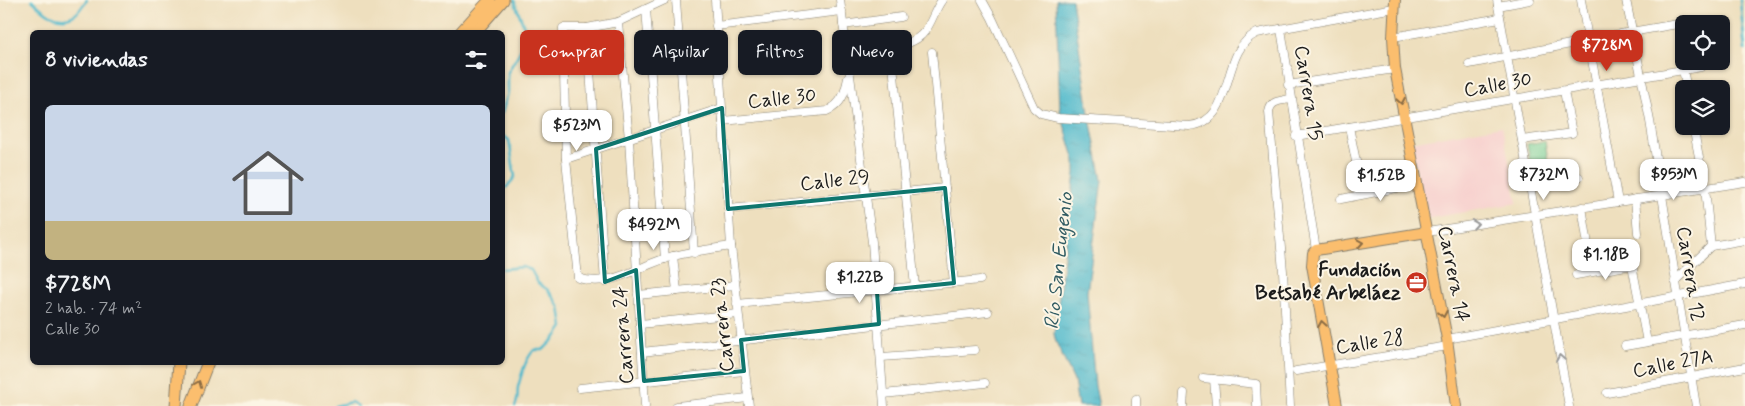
<!DOCTYPE html>
<html lang="es">
<meta charset="utf-8">
<style>
:root{--surface:#171b24;--page:#20242c;--text:#f1f3f6;--muted:#9ea1a6;--line:#363941;--accent:#c8321e}
body{margin:0;font-family:Mynerve,sans-serif;background:var(--page);color:var(--text);height:100vh;display:flex;flex-direction:column;font-size:19px;white-space:nowrap}
*{box-sizing:border-box;margin:0}
p{font-size:16px;color:var(--muted)}
.icon{flex:none;width:28px;height:28px;fill:none;stroke:currentColor;stroke-width:2;stroke-linecap:round;stroke-linejoin:round}
.map{position:relative;flex:1;overflow:hidden}
.drawer{position:absolute;left:30px;top:30px;width:475px;height:335px;display:flex;flex-direction:column;background:var(--surface);border-radius:8px;box-shadow:0 1px 4px #0004}
.drawer>*{flex:none}
.banner{position:absolute;left:520px;top:30px;width:475px;height:45px;display:flex;gap:10px}
.controls{position:absolute;left:1675px;top:15px;display:grid;gap:10px}
.controls a{display:grid;place-items:center;width:55px;height:55px;border-radius:8px;background:var(--surface);box-shadow:0 1px 4px #0004;font-size:25px}
.price{position:absolute;translate:-50% -42px;padding:0 11px;border-radius:10px;background:#fff;color:#222;font-size:16px;line-height:32px;filter:drop-shadow(0 1px 2px #0008)}
.price::after{content:'';position:absolute;left:50%;top:30px;width:15px;height:11px;margin-left:-8px;background:inherit;clip-path:polygon(0 0,100% 0,50% 100%)}
.price.active{background:var(--accent);color:#fff}
ul{padding:0;list-style:none}
li{display:grid;align-content:center;gap:10px;height:265px;padding:0 15px}
li+li{border-top:1px solid var(--line)}
li span{display:grid;place-items:center;height:155px;border-radius:8px;color:#555}
li>.icon{margin-inline-start:auto}
span .icon{width:90px;height:90px;fill:#fffc;stroke-width:1}
li b{font-size:21px}
h2{display:flex;justify-content:space-between;align-items:center;height:60px;padding:0 15px;font-size:21px}
.chip{padding:0 18px;border-radius:8px;background:var(--surface);box-shadow:0 1px 4px #0004;font-size:18px;line-height:45px}
.chip.active{background:var(--accent);color:#fff}
.map>svg:first-child{display:block}
</style>
<div class="map">
<svg width="1745" height="406" viewBox="0 0 1745 406">
<defs>
<pattern id="water-ripples" width="26" height="14" patternUnits="userSpaceOnUse" patternTransform="scale(1.25)"><rect width="26" height="14" fill="#4fb9cc"/><path d="M2 4q2-2 4 0t4 0M15 11q2-2 4 0t4 0" fill="none" stroke="#449eaf"/></pattern>
</defs>
<rect width="100%" height="100%" fill="#fcf5e5"/>
<filter id="ink" filterUnits="userSpaceOnUse"><feTurbulence type="fractalNoise" baseFrequency=".02" numOctaves="2"/><feDisplacementMap in="SourceGraphic" scale="10" xChannelSelector="R" yChannelSelector="G"/><feConvolveMatrix kernelMatrix="1 2 1 2 8 2 1 2 1" color-interpolation-filters="sRGB"/></filter>
<filter id="wash" filterUnits="userSpaceOnUse"><feTurbulence type="fractalNoise" baseFrequency=".0096" numOctaves="4" result="noise"/><feDisplacementMap in="SourceGraphic" scale="20" xChannelSelector="R" yChannelSelector="G"/><feGaussianBlur stdDeviation="1.12" result="paint"/><feColorMatrix in="noise" values="0 0 0 0 0 0 0 0 0 0 0 0 0 0 0 0 0 1.4 0 .05"/><feComposite in="paint" operator="in"/></filter>
<g filter="url(#wash)">
<rect width="100%" height="100%" fill="#eedfbe"/>
<polygon fill="#f7d0ce" points="1502,126 1517,203 1425,219 1411,142"/>
<polygon fill="#75cf96" stroke="#487659" points="1545,141 1550,176 1533,179 1527,144"/>
<polygon fill="url(#water-ripples)" stroke="#366a74" points="1056,0 1072,0 1089,113 1102,180 1087,292 1095,386 1099,406 1078,406 1074,381 1056,342 1054,334 1075,173 1075,161 1060,111"/>
<g fill="none" stroke-linecap="round" stroke-linejoin="round">
<g stroke="#4fb9cc" stroke-width="2.5">
<path d="M32,0C42,10 58,25 74,15C79,13 83,4 87,0"/>
<polyline points="1740,0 1745,50"/>
<polyline points="502,113 508,93 508,72 528,37 514,0"/>
<polyline points="502,135 509,140 515,177 507,187 502,188"/>
<path d="M502,269L523,267L531,270L538,283L548,290L560,307L563,327L556,337L543,350H534C525,360 522,373 518,387C517,394 519,399 515,406"/>
<polyline points="335,406 351,402 358,406"/>
</g>
</g>
</g>
<g filter="url(#ink)">
<g fill="none" stroke-linecap="round" stroke-linejoin="round">
<defs>
<g id="minor">
<path d="M665,0L618,22L587,28H563L566,159L578,278C613,289 640,264 674,256C692,251 712,249 731,246"/>
<polyline points="676,0 694,253"/>
<polyline points="715,0 731,246 749,406"/>
<polyline points="840,0 872,242 884,406"/>
<path d="M982,0L992,18L1034,108L1041,114L1058,118L1189,126C1238,121 1218,51 1257,33L1394,8"/>
<polyline points="1497,0 1569,406"/>
<polyline points="1581,0 1618,202"/>
<polyline points="1626,0 1650,121 1696,406"/>
<polyline points="1498,6 1530,0"/>
<polyline points="646,9 665,259"/>
<polyline points="618,22 629,139 645,406"/>
<polyline points="843,25 901,17"/>
<polyline points="716,26 842,11"/>
<polyline points="587,28 605,282"/>
<polyline points="1281,29 1316,250"/>
<polyline points="1393,37 1500,18"/>
<polyline points="932,52 954,283"/>
<polyline points="1469,64 1631,32 1695,21 1700,24"/>
<polyline points="893,65 915,287"/>
<path d="M851,67L854,57L859,51C880,45 910,51 925,31C932,22 935,9 942,0"/>
<polyline points="1683,70 1687,89"/>
<polyline points="1288,85 1395,69"/>
<path d="M723,121L827,111C842,104 845,93 848,78"/>
<polyline points="1693,126 1705,188 1711,246"/>
<polyline points="1349,127 1359,176"/>
<polyline points="1296,136 1683,70 1701,67 1706,61"/>
<polyline points="1522,140 1572,133 1564,91"/>
<polyline points="566,159 722,108"/>
<polyline points="1530,186 1579,177"/>
<polyline points="1341,199 1417,184"/>
<polyline points="1635,199 1638,233"/>
<polyline points="1582,207 1589,251"/>
<polyline points="728,209 945,188"/>
<polyline points="1427,232 1745,182"/>
<polyline points="673,256 677,291"/>
<polyline points="1576,275 1632,265 1647,342"/>
<polyline points="1675,281 1711,246 1745,240"/>
<polyline points="638,295 735,285"/>
<polyline points="737,304 980,280"/>
<polyline points="640,324 738,314"/>
<polyline points="1447,339 1745,284"/>
<polyline points="1625,346 1745,325"/>
<polyline points="642,352 988,312"/>
<polyline points="882,357 975,350"/>
<polyline points="1296,371 1448,346"/>
<polyline points="1203,378 1256,384 1257,406"/>
<polyline points="1214,379 1216,406"/>
<polyline points="580,388 744,371"/>
<polyline points="1607,393 1745,367"/>
<polyline points="884,394 985,383"/>
<polyline points="1136,399 1136,406"/>
<polyline points="677,406 748,398"/>
<polyline points="1183,406 1184,393"/>
<path d="M1290,406L1283,271L1269,112C1271,100 1280,101 1290,99"/>
</g>
<g id="major">
<polyline points="1395,0 1393,37 1395,69 1447,339 1456,406"/>
<polyline points="1337,406 1312,265 1313,253 1316,250 1427,232"/>
</g>
<g id="highway">
<polyline points="461,32 490,0"/>
<polyline points="475,32 503,0"/>
<polyline points="176,406 179,362"/>
<polyline points="191,406 208,362"/>
</g>
</defs>
<use href="#minor" stroke="#857e6d" stroke-width="9"/>
<use href="#major" stroke="#857e6d" stroke-width="12"/>
<use href="#highway" stroke="#857e6d" stroke-width="13"/>
<use href="#minor" stroke="#fff" stroke-width="8"/>
<use href="#major" stroke="#fbbe6e" stroke-width="10"/>
<use href="#highway" stroke="#fbbe6e" stroke-width="11"/>
</g>
<defs><path id="oneway-chevron" d="M-2-3.5L2.5 0L-2 3.5" fill="none" stroke-width="1.6" stroke-linecap="round" stroke-linejoin="round" transform="scale(1.25)"/></defs>
<g stroke="#8c6d45">
<use href="#oneway-chevron" transform="translate(1401 101) rotate(80)"/>
<use href="#oneway-chevron" transform="translate(1360 243) rotate(-9)"/>
<use href="#oneway-chevron" transform="translate(1443 314) rotate(79)"/>
<use href="#oneway-chevron" transform="translate(1322 324) rotate(-100)"/>
<use href="#oneway-chevron" transform="translate(198 384) rotate(-69)"/>
</g>
<g stroke="#999">
<use href="#oneway-chevron" transform="translate(1475 224) rotate(-9)"/>
<use href="#oneway-chevron" transform="translate(1560 358) rotate(-100)"/>
</g>
</g>
<path fill="none" stroke="#0f766e" stroke-width="4" stroke-linejoin="round" d="M722,108L728,209L945,188L954,283L877,291L879,324L741,340L744,371L644,381L636,270L605,282L596,149Z"/>
<defs>
<symbol id="office-disc" viewBox="-11 -11 22 22"><circle r="9.5" fill="#c8321e" stroke="#fcf5e5"/><path d="M-6-3h4V-5.5h4V-3h4V5H-6ZM-1-4.5V-3h2v-1.5ZM-6 0V1H6V0Z" fill="#fff"/></symbol>
</defs>
<g fill-rule="evenodd">
<use href="#office-disc" x="1404" y="270" width="25" height="25"/>
</g>
<g text-anchor="middle" dominant-baseline="central" stroke-width="4" stroke-linejoin="round" paint-order="stroke">
<g font-size="20" fill="#1c1c1c" stroke="#fcf5e5">
<text transform="translate(1498 85) rotate(-10)">Calle 30</text>
<text transform="translate(1308 93) rotate(81)">Carrera 15</text>
<text transform="translate(782 99) rotate(-6)">Calle 30</text>
<text transform="translate(835 181) rotate(-6)">Calle 29</text>
<text transform="translate(1453 274) rotate(79)">Carrera 14</text>
<text transform="translate(1690 274) rotate(81)">Carrera 12</text>
<text transform="translate(723 325) rotate(-96)">Carrera 23</text>
<text transform="translate(624 335) rotate(-94)">Carrera 24</text>
<text transform="translate(1370 343) rotate(-9)">Calle 28</text>
<text transform="translate(1673 364) rotate(-11)">Calle 27A</text>
</g>
<g font-size="20" font-weight="bold" fill="#1c1c1c" stroke="#fcf5e5" text-anchor="end">
<text x="1401" y="270">Fundación<tspan x="1401" dy="23">Betsabé Arbeláez</tspan></text>
</g>
<g font-size="21" font-style="italic" fill="#305b62" stroke="#fcf5e5">
<text transform="translate(1059 261) rotate(-84)">Río San Eugenio</text>
</g>
</g>
</svg>
<div class="controls">
<a><svg class="icon" aria-label="locate" viewBox="0 0 24 24"><circle cx="12" cy="12" r="6"/><path d="M12 2v4M12 18v4M2 12h4M18 12h4"/></svg></a>
<a><svg class="icon" aria-label="layers" viewBox="0 0 24 24"><path d="M12 4l9 5-9 5-9-5zM3 14l9 5 9-5"/></svg></a>
</div>
<b class="price active" style="left:1607px;top:72px">$728M</b>
<b class="price" style="left:577px;top:152px">$523M</b>
<b class="price" style="left:1544px;top:201px">$732M</b>
<b class="price" style="left:1674px;top:201px">$953M</b>
<b class="price" style="left:1381px;top:202px">$1.52B</b>
<b class="price" style="left:654px;top:251px">$492M</b>
<b class="price" style="left:1606px;top:281px">$1.18B</b>
<b class="price" style="left:860px;top:304px">$1.22B</b>
<div class="banner">
<a class="chip active">Comprar</a>
<a class="chip">Alquilar</a>
<a class="chip">Filtros</a>
<a class="chip">Nuevo</a>
</div>
<section class="drawer">
<h2>8 viviendas<svg class="icon" aria-label="filters" viewBox="0 0 24 24"><path d="M4 7h16M4 17h16"/><circle cx="9" cy="7" r="2"/><circle cx="15" cy="17" r="2"/></svg></h2>
<ul>
<li><span style="background:linear-gradient(#c9d6e8 75%,#c2b280 0)"><svg class="icon" aria-label="home" viewBox="0 0 24 24"><path d="M3 11l9-7 9 7M6 9v11h12V9"/></svg></span><div><b>$728M</b><p>2 hab. · 74 m²</p><p>Calle 30</p></div></li>
</ul>
</section>
</div>
